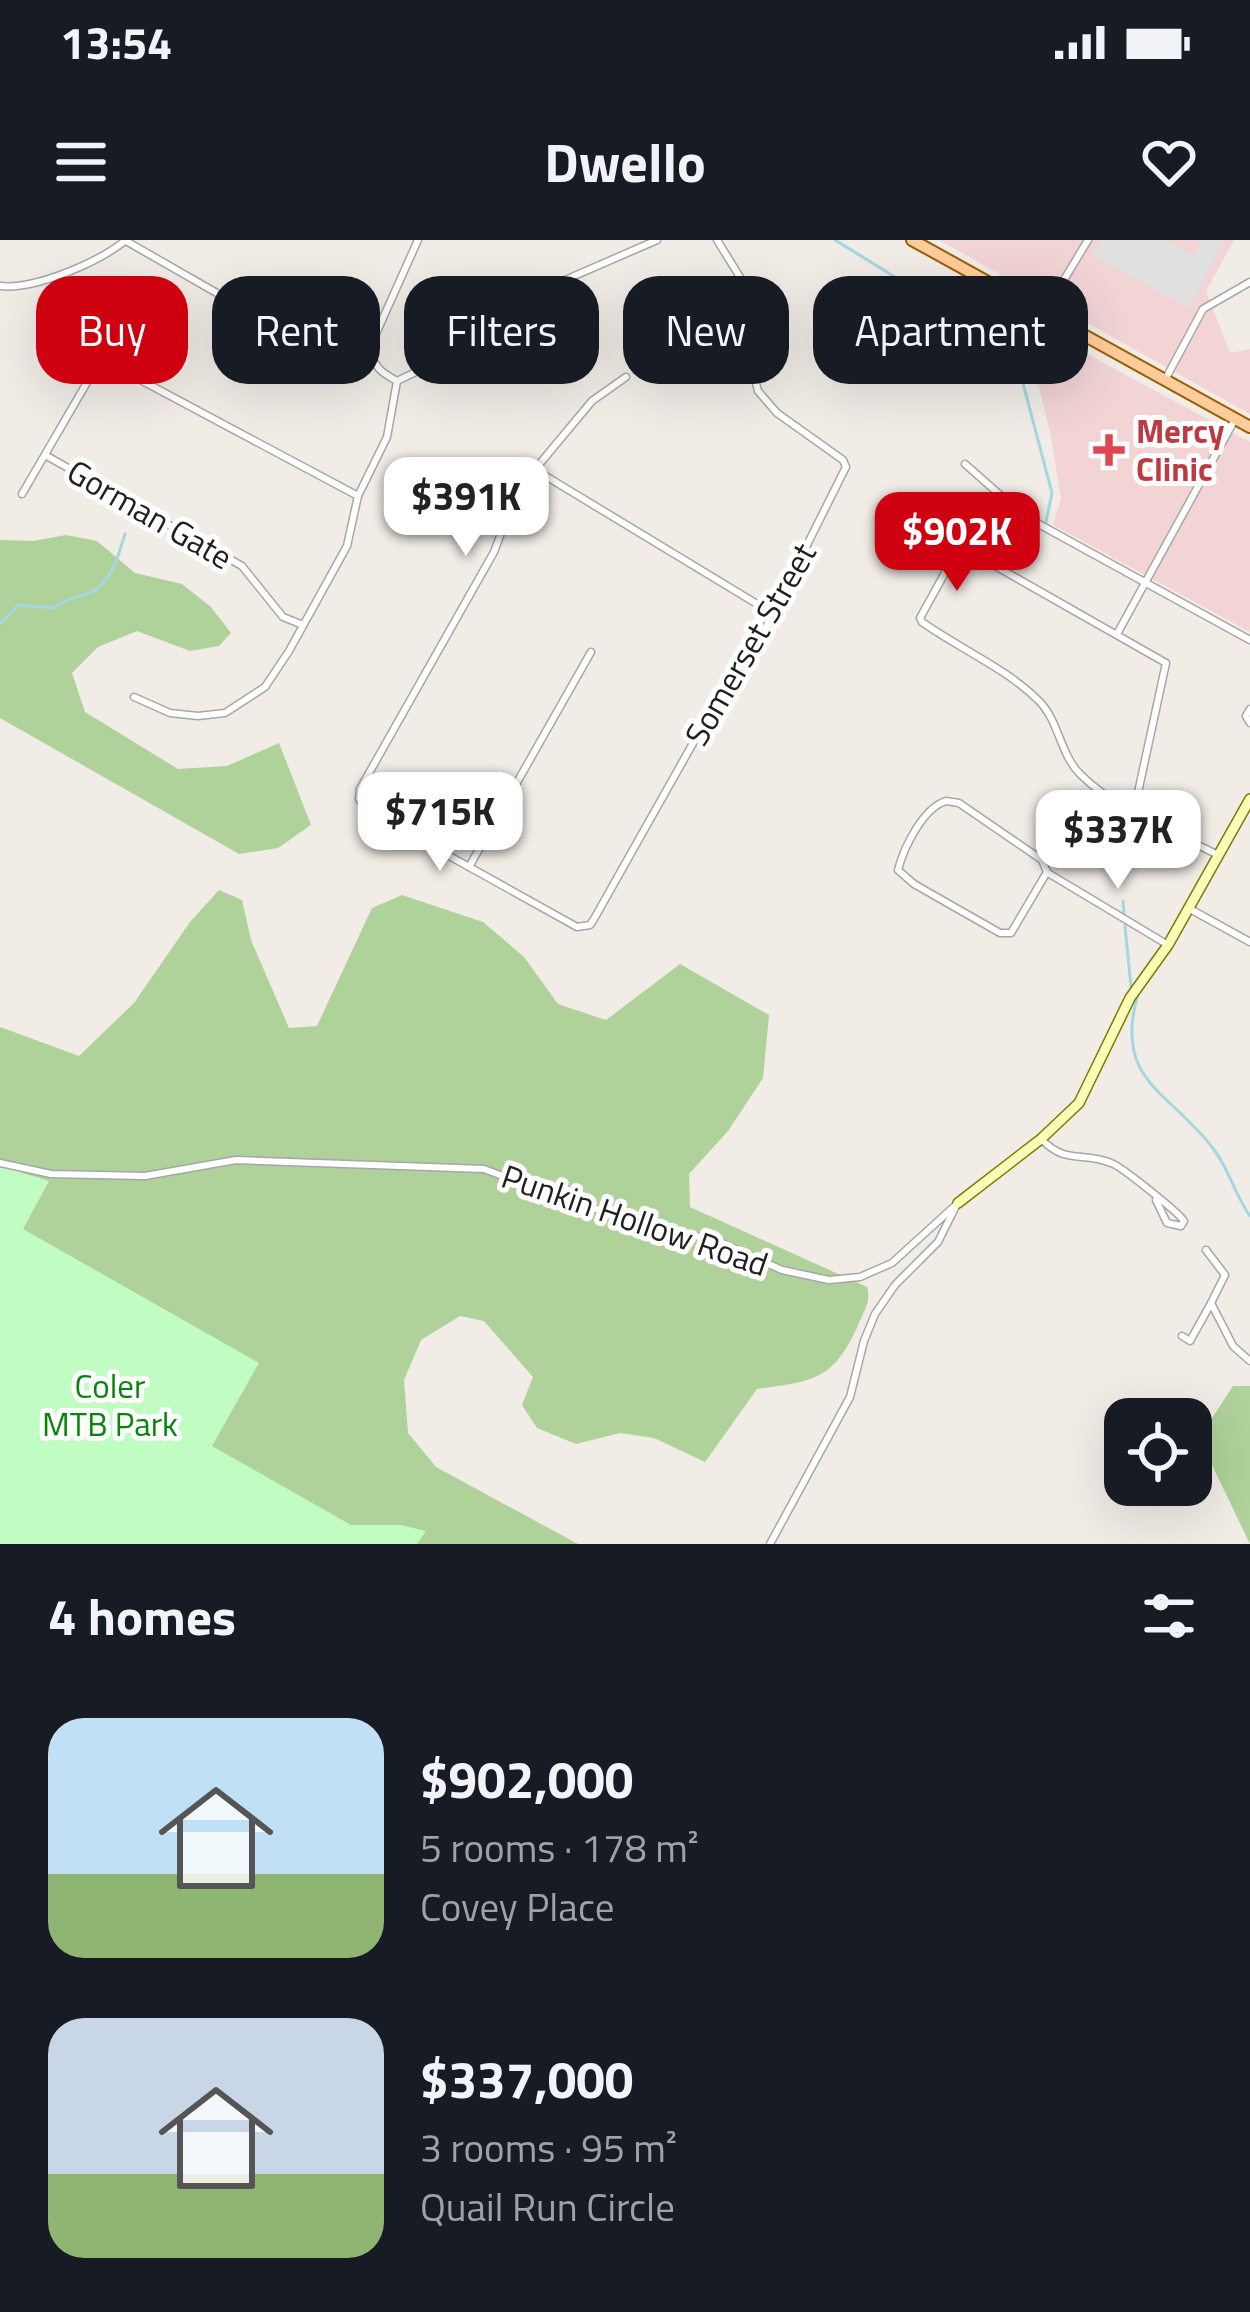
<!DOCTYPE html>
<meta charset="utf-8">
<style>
:root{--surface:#171b24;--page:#242831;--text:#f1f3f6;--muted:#9ea1a6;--accent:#cf0010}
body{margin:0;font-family:"Titillium Web",sans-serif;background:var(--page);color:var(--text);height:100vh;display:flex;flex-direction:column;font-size:45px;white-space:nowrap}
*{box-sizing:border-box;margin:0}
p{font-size:39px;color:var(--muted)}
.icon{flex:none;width:66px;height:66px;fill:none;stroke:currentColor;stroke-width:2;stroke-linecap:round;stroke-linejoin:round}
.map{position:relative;height:1304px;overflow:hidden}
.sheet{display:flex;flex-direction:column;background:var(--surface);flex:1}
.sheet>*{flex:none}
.guide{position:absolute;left:36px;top:36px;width:1179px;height:108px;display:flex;gap:24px}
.controls{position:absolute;left:1104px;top:1158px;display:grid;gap:24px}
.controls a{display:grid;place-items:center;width:108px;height:108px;border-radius:24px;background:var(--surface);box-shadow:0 12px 48px #0002;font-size:60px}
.price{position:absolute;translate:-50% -102px;padding:0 27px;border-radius:24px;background:#fff;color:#222;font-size:39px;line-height:78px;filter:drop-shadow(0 3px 6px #0008)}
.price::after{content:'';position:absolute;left:50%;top:72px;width:36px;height:27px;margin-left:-18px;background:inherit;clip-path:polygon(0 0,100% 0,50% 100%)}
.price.selected{background:var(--accent);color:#fff}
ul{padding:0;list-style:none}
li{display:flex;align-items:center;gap:36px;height:300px;padding:0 48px}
li span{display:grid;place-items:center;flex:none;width:336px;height:240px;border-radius:36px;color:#555}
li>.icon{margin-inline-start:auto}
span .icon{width:144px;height:144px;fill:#fffc;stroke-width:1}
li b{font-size:51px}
h2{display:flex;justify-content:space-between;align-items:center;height:144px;padding:0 48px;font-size:51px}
.pill{padding:0 42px;border-radius:36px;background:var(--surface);box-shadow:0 12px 48px #0002;font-size:42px;line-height:108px}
.pill.selected{background:var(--accent);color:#fff}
.status{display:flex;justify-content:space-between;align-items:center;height:84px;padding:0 60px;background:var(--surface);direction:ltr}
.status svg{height:33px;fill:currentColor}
header{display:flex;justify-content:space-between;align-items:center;height:156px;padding:0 48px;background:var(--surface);font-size:54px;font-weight:700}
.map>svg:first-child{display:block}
</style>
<div class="status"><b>13:54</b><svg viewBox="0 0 49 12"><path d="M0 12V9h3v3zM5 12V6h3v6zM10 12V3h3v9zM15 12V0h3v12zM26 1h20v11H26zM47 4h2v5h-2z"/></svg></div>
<header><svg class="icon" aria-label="menu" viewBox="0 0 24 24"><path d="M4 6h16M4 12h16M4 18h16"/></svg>Dwello<svg class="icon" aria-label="heart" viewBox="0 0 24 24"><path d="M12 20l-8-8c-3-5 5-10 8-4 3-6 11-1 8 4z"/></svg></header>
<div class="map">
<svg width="1250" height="1304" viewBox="0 0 1250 1304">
<rect width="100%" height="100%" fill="#f1ece6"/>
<g fill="#f2d4d5">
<polygon points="939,0 1234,0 1206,51 1230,113 1250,109 1250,174"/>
<polygon points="1041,89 1250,202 1250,392 1053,285 1061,259 1051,196 1031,116"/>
</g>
<g fill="#aed299">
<polygon points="66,295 97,301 135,333 182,344 211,367 231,393 219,406 190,411 137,391 98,407 72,433 85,472 178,529 227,526 279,503 311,585 278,608 239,614 0,478 0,300 33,301"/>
<path d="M219,650L242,660L251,700L289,788L317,786L372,668L402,655L483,682L524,717L558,764L606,780L680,724L769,775L763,838L728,891L689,934L690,967L867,1047C871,1061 865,1069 859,1083C834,1140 815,1141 757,1149L705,1222L654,1198L620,1193L576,1204L537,1188L522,1165L533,1137L484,1081L460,1076L421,1100L404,1140L408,1193L436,1227L578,1304H0V787L79,816L134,763L190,682Z"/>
<polygon points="1233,1146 1250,1146 1250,1304 1199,1198"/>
</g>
<polygon fill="#c1fcc2" points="0,926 49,941 23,989 259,1123 212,1206 351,1285 401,1285 426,1291 417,1304 0,1304"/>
<polygon fill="#e0e0e0" points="1100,0 1167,0 1194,15 1202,0 1225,0 1189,68 1091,15"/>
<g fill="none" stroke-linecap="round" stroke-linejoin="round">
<g stroke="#a4d7e0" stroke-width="3">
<polyline points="835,0 934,61 984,86 996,101 1015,113 1052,253 1046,282"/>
<path d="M0,384L18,365L53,368C67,358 75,358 89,353C113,343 118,315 125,294"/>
<polyline points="1123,661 1124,673"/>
<polyline points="1125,686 1131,747"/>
<path d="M1137,757C1114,843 1172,852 1215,911C1230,932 1235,955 1250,976"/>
</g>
<defs>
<g id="street">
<polyline points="126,1 236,64"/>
<path d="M0,46C35,50 99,22 126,0"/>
<polyline points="1044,73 1088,0"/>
<polyline points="626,137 592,161 517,251 494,312 360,549 359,559 365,569 577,687 590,685 594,679 701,489 759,401 846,227 843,220 777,173 758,151 751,123 743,42 717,0"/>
<polyline points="1165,140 1203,69 1250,42"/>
<polyline points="397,141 420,130 503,67 657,0"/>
<path d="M397,141C380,132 373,126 370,107L418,0"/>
<polyline points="45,215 242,326 283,377 303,385"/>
<polyline points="965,224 1024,276 1250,400"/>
<polyline points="534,229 772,373"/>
<polyline points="22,254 96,127 105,121 358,256"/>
<polyline points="1117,394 1234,181"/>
<polyline points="134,457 170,473 198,476 225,473 265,447 289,411 347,306 358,256 387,197 397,141"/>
<polyline points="1250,469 1246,476 1250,483"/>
<path d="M946,561L959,563L1042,620L1047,632L1011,693H1000L914,644L898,630C904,607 923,568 946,561Z"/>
<path d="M1134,571L1166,423L969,311H957L920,378L922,382C960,409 1006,428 1039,461C1059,481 1060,514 1080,534C1117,571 1173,592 1218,615"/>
<polyline points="469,627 591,412"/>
<polyline points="1048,633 1168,705"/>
<polyline points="1190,669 1250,702"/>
<path d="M1042,900C1067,925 1082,911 1111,923C1121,926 1178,972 1184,981L1181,986L1167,983L1156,960"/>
<polyline points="0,923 51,934 145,936 236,920 484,929 571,962 722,1003 782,1030 829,1040 860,1037 892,1023 958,963"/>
<polyline points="1206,1010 1225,1035 1211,1063 1233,1106 1250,1121"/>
<polyline points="1182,1096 1190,1101 1210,1065"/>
<polyline points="770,1304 850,1157 864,1101 875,1074 895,1045 938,1002 956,966"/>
</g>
<polyline id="secondary" points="958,963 1041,899 1079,863 1130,758 1168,705 1250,559"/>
<polyline id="primary" points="912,0 1250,187"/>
</defs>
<use href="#street" stroke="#a7a7a7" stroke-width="9"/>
<use href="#secondary" stroke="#797d00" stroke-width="12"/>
<use href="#primary" stroke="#9b5c00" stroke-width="14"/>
<use href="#street" stroke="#fff" stroke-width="6"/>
<use href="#secondary" stroke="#fcfbb8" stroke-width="9"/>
<use href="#primary" stroke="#ffcd9c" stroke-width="10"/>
</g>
<path fill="#e0444e" stroke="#fff" stroke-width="4.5" d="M1103 192h12v12h12v12h-12v12h-12v-12h-12v-12h12z"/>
<g text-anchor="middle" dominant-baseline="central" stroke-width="10" stroke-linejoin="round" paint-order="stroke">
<g font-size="33" font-weight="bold" fill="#be3a42" stroke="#fff" text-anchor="start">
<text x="1136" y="191">Mercy<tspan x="1136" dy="38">Clinic</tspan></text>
</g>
<g font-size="33" fill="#202020" stroke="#fff">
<text transform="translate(150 274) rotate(30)">Gorman Gate</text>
<text transform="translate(750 404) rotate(-60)">Somerset Street</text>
<text transform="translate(635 980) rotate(19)">Punkin Hollow Road</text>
</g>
<g font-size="33" fill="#078508" stroke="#fff">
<text x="110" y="1146">Coler<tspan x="110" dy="38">MTB Park</tspan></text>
</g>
</g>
</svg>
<div class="controls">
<a><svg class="icon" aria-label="locate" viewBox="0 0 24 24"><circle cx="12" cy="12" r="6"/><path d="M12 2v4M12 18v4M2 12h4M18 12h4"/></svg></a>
</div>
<b class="price" style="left:466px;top:319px">$391K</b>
<b class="price selected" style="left:957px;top:354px">$902K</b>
<b class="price" style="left:440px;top:634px">$715K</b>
<b class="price" style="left:1118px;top:652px">$337K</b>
<div class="guide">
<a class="pill selected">Buy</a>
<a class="pill">Rent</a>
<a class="pill">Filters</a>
<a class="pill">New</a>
<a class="pill">Apartment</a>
</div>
</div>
<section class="sheet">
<h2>4 homes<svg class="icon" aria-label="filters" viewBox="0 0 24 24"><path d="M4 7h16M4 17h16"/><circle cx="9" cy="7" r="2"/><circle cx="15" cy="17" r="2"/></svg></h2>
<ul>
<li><span style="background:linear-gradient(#bfe0f5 65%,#8fb573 0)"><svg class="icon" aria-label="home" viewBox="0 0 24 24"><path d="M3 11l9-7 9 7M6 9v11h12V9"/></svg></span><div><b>$902,000</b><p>5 rooms · 178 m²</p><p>Covey Place</p></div></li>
<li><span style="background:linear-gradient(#c9d6e8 65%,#8fb573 0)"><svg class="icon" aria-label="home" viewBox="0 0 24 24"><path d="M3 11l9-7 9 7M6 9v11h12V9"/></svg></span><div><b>$337,000</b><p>3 rooms · 95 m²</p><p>Quail Run Circle</p></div></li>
</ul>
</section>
